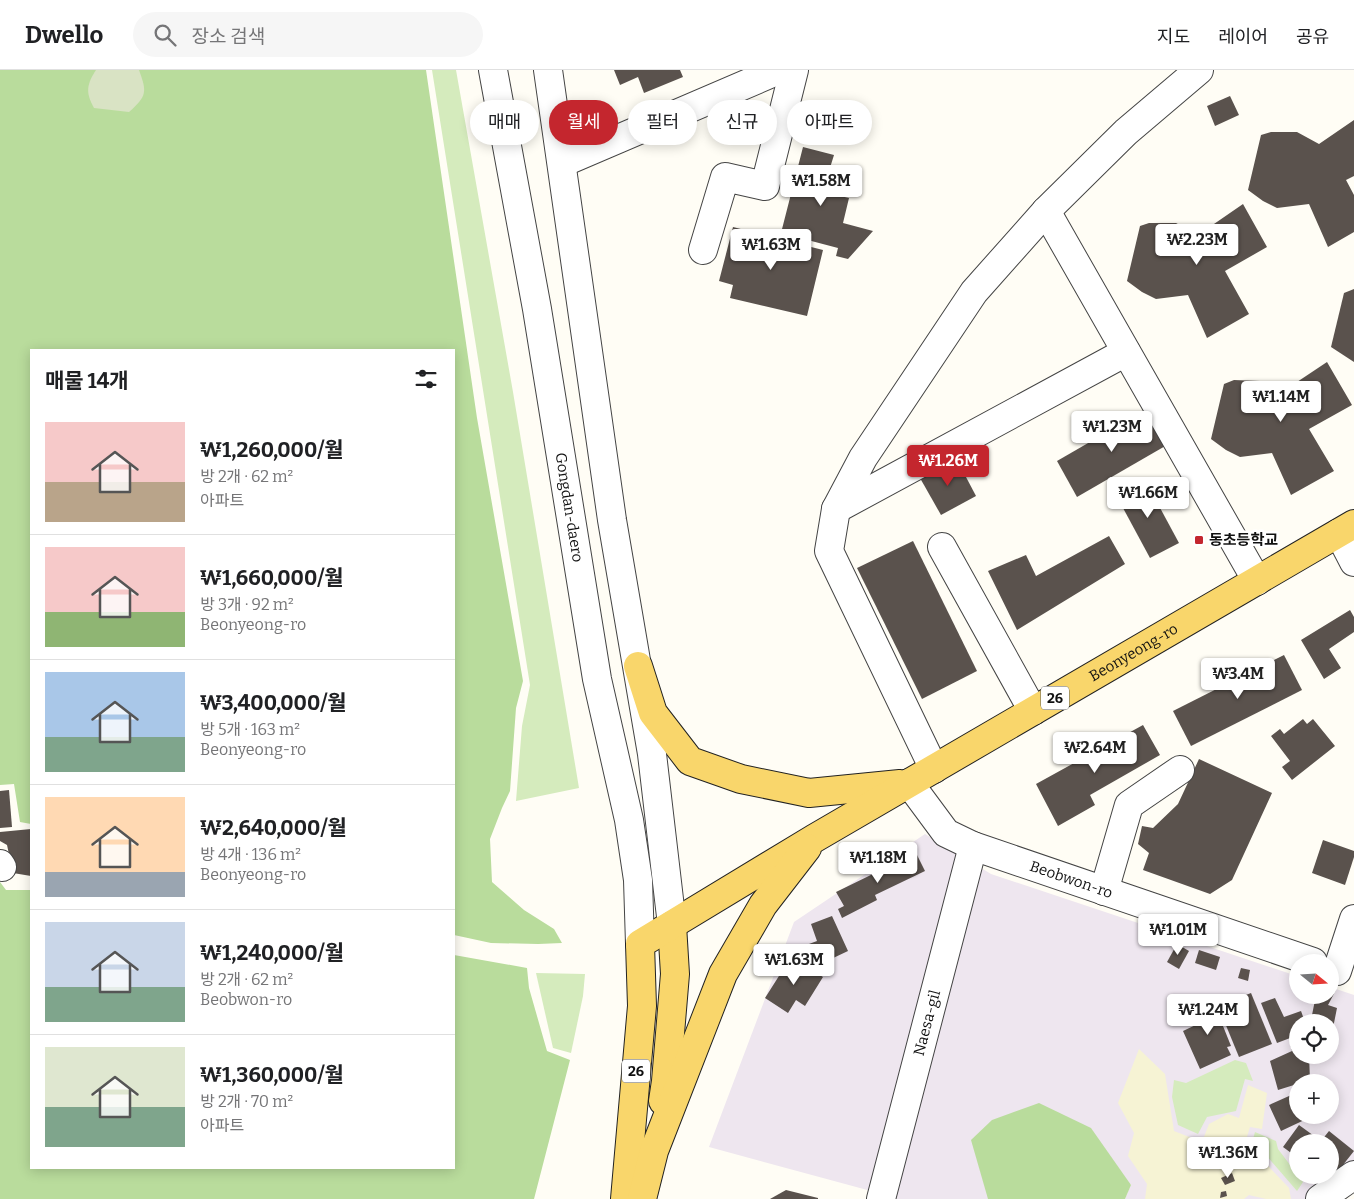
<!DOCTYPE html>
<html lang="ko">
<meta charset="utf-8">
<style>
:root{--surface:#fff;--page:#f6f6f6;--text:#202124;--muted:#757577;--line:#e0e0e0;--accent:#c4262e}
body{margin:0;font-family:Bitter,"Noto Sans KR",serif;background:var(--page);color:var(--text);height:100vh;display:flex;flex-direction:column;font-size:19px;white-space:nowrap}
*{box-sizing:border-box;margin:0}
p{font-size:16px;color:var(--muted)}
.icon{flex:none;width:28px;height:28px;fill:none;stroke:currentColor;stroke-width:2;stroke-linecap:round;stroke-linejoin:round}
.map{position:relative;flex:1;overflow:hidden}
.side{position:absolute;left:30px;top:279px;width:425px;height:820px;display:flex;flex-direction:column;background:var(--surface);border-radius:0px;box-shadow:0 2px 12px #0003}
.side>*{flex:none}
.hud{position:absolute;left:470px;top:30px;width:475px;height:45px;display:flex;gap:10px}
.needle{width:32px;rotate:108deg}
.buttons{position:absolute;left:1289px;top:884px;display:grid;gap:10px}
.buttons a{display:grid;place-items:center;width:50px;height:50px;border-radius:50%;background:var(--surface);box-shadow:0 2px 12px #0003;font-size:25px}
.price{position:absolute;translate:-50% -42px;padding:0 11px;border-radius:5px;background:#fff;color:#222;font-size:16px;line-height:32px;filter:drop-shadow(0 1px 2px #0008)}
.price::after{content:'';position:absolute;left:50%;top:30px;width:15px;height:11px;margin-left:-8px;background:inherit;clip-path:polygon(0 0,100% 0,50% 100%)}
.price.active{background:var(--accent);color:#fff}
ul{padding:0;list-style:none}
li{display:flex;align-items:center;gap:15px;height:125px;padding:0 15px}
li+li{border-top:1px solid var(--line)}
li span{display:grid;place-items:center;flex:none;width:140px;height:100px;border-radius:0px;color:#555}
li>.icon{margin-inline-start:auto}
span .icon{width:60px;height:60px;fill:#fffc;stroke-width:1}
li b{font-size:21px}
h2{display:flex;justify-content:space-between;align-items:center;height:60px;padding:0 15px;font-size:21px}
.tag{padding:0 18px;border-radius:22px;background:var(--surface);box-shadow:0 2px 12px #0003;font-size:18px;line-height:45px}
.tag.active{background:var(--accent);color:#fff}
header{display:flex;align-items:center;gap:30px;box-sizing:border-box;height:70px;padding:0 25px;background:var(--surface);border-bottom:1px solid var(--line)}
header strong{font-size:24px}
nav{display:flex;gap:28px;margin-inline-start:auto;font-size:18px}
.search{width:350px;height:45px;background:var(--page);display:flex;align-items:center;gap:12px;box-sizing:border-box;padding:0 18px;border-radius:28px;color:var(--muted);font-size:19px}
.map>svg:first-child{display:block}
</style>
<header>
<strong>Dwello</strong>
<div class="search"><svg class="icon" aria-label="search" viewBox="0 0 24 24"><circle cx="10" cy="10" r="6"/><path d="M15 15l6 6"/></svg>장소 검색</div>
<nav><a>지도</a><a>레이어</a><a>공유</a></nav>
</header>
<div class="map">
<svg width="1354" height="1129" viewBox="0 0 1354 1129">
<rect width="100%" height="100%" fill="#fffdf5"/>
<path fill="#eee6ef" fill-rule="evenodd" d="M925,764L991,804L1297,906L1298,925H1330V917L1354,925V1099L1313,1129H1125L1131,1114L989,1129H871V1121L709,1077L794,852ZM1298,952H1330V985H1298ZM1298,1012H1330V1045H1298ZM1298,1072H1330V1105H1298Z"/>
<polygon fill="#f6f3d4" points="1139,979 1165,1004 1174,1061 1202,1072 1209,1054 1228,1044 1239,1048 1248,1015 1267,1023 1262,1059 1250,1057 1243,1080 1255,1082 1289,1118 1291,1129 1266,1129 1249,1125 1244,1129 1145,1129 1147,1114 1128,1086 1134,1063 1118,1033"/>
<g fill="#d5ebbd">
<polygon points="432,0 456,0 513,322 579,718 516,731 522,656 530,615"/>
<polygon points="536,903 585,904 583,926 571,983 553,978"/>
<polygon points="1235,990 1246,993 1253,1011 1245,1009 1236,1041 1207,1047 1198,1064 1178,1055 1172,1027 1174,1010 1186,1013"/>
<polygon points="1255,1062 1276,1071 1278,1079 1303,1112 1297,1121 1259,1077 1251,1076"/>
</g>
<g fill="#b9dc9c">
<polygon points="0,0 426,0 477,348 523,611 516,638 510,721 502,738 490,769 492,812 524,840 554,859 562,873 538,874 491,873 454,865 454,280 31,280 31,754 20,752 14,714 0,715"/>
<polygon points="0,812 6,820 31,820 31,1098 454,1098 454,885 527,898 529,918 547,981 570,990 534,1129 0,1129"/>
<polygon points="1039,1033 1091,1058 1131,1115 1125,1129 988,1129 971,1070 992,1050"/>
</g>
<path fill="#d9e3c4" d="M96,0H139C147,22 147,26 129,42L94,38C85,22 87,14 96,0Z"/>
<g fill="#5a524d">
<polygon points="614,0 680,0 683,7 644,23 638,7 620,15"/>
<polygon points="1230,26 1239,45 1215,56 1207,36"/>
<polygon points="1354,50 1354,106 1346,110 1354,125 1354,162 1328,177 1309,134 1277,138 1263,131 1248,120 1261,65 1271,62 1297,62 1319,74"/>
<polygon points="803,77 834,85 829,101 841,104 836,125 849,128 843,153 873,161 848,189 836,186 838,178 781,163"/>
<polygon points="1243,134 1267,177 1225,201 1249,244 1207,268 1188,225 1156,229 1142,222 1127,211 1140,156 1149,153 1176,153 1198,165"/>
<polygon points="733,157 823,180 807,246 730,228 733,215 719,211"/>
<polygon points="1354,219 1354,292 1331,277 1344,223"/>
<polygon points="1327,292 1352,335 1309,359 1334,401 1291,425 1272,383 1240,387 1226,380 1211,369 1224,314 1234,310 1260,311 1282,322"/>
<polygon points="1147,339 1167,375 1077,427 1057,391"/>
<polygon points="956,388 976,426 941,445 920,408"/>
<polygon points="1145,410 1179,473 1150,488 1116,425"/>
<polygon points="1109,466 1125,494 1017,560 988,501 1026,485 1036,506"/>
<polygon points="913,471 977,601 922,629 857,498"/>
<polygon points="1350,540 1354,547 1354,562 1329,579 1341,598 1324,609 1301,570"/>
<polygon points="1284,585 1302,620 1191,676 1173,641"/>
<polygon points="1303,649 1307,654 1313,649 1335,676 1292,710 1282,697 1290,691 1271,666 1280,659 1284,664"/>
<polygon points="1143,655 1160,685 1090,725 1095,735 1058,756 1036,714"/>
<polygon points="1199,689 1272,723 1232,810 1210,824 1143,800 1149,783 1138,774 1142,756 1153,758 1178,734"/>
<polygon points="9,720 12,757 0,758 0,721"/>
<polygon points="31,759 31,806 13,803 7,775 0,771 0,762"/>
<polygon points="1323,770 1354,781 1354,787 1345,815 1312,803"/>
<polygon points="916,783 925,801 875,825 877,830 842,848 838,839 844,836 836,822"/>
<polygon points="832,846 848,881 812,898 801,877 817,871 811,854"/>
<polygon points="1177,874 1189,881 1179,899 1167,892"/>
<polygon points="1199,880 1220,887 1216,900 1195,893"/>
<polygon points="791,887 823,907 805,936 796,930 788,943 765,928"/>
<polygon points="1241,898 1250,900 1248,911 1238,908"/>
<polygon points="1330,919 1336,920 1328,935 1337,938 1333,958 1330,957 1330,952 1313,952 1312,945 1316,925 1330,925"/>
<polygon points="1251,923 1272,974 1239,987 1218,936"/>
<polygon points="1211,926 1231,976 1227,977 1231,985 1200,999 1183,961 1204,951 1196,932"/>
<polygon points="1275,928 1284,947 1301,941 1305,952 1298,952 1298,965 1277,973 1261,933"/>
<polygon points="1298,972 1298,985 1309,985 1310,1010 1278,1020 1270,991 1292,981 1290,974"/>
<polygon points="1298,1022 1298,1045 1315,1045 1281,1061 1269,1035"/>
<polygon points="1299,1055 1321,1071 1329,1061 1354,1081 1339,1100 1332,1095 1330,1098 1330,1072 1298,1072 1298,1088 1283,1077"/>
<polygon points="1232,1103 1235,1111 1225,1115 1221,1108"/>
<polygon points="786,1120 818,1128 818,1129 770,1129"/>
<polygon points="1226,1121 1227,1126 1220,1128 1221,1122"/>
</g>
<g fill="none" stroke-linecap="round" stroke-linejoin="round">
<defs>
<g id="minor">
<path id="s1" d="M493,0L537,239L597,609L629,750L638,810L640,874"/>
<polyline points="548,0 612,450 652,684 672,855"/>
<polyline points="562,93 779,0"/>
<polyline points="1046,141 1257,511"/>
<polyline points="703,180 725,107 765,116 794,0"/>
<polyline points="836,439 1126,282"/>
<polyline points="1339,463 1354,492"/>
<polyline points="942,477 1033,641"/>
<polyline points="934,699 829,481 836,439 863,388 974,222 1046,141 1126,62 1199,0"/>
<path id="s2" d="M909,713L946,763L973,776L1313,892"/>
<polyline points="0,794 2,797"/>
<polyline points="1104,821 1129,735 1180,700"/>
<polyline points="1337,901 1354,849"/>
<path id="s3" d="M881,1129L973,776"/>
<polyline points="1320,1129 1354,1105"/>
</g>
<g id="major">
<polyline points="638,596 653,643 690,691 741,709 809,723 900,714"/>
<polyline points="663,1031 666,1011 675,904 672,855"/>
<path id="s4" d="M625,1129L642,936L640,874L815,768L1354,454"/>
<polyline points="642,1129 654,1081 723,904 763,835 807,778"/>
</g>
</defs>
<use href="#minor" stroke="#444" stroke-width="30"/>
<use href="#major" stroke="#222" stroke-width="30"/>
<use href="#minor" stroke="#fff" stroke-width="28"/>
<use href="#major" stroke="#f9d66b" stroke-width="28"/>
</g>
<rect fill="#c4262e" stroke="#fff" stroke-width="2" x="1194" y="465" width="10" height="10" rx="2.5"/>
<g text-anchor="middle" dominant-baseline="central" stroke-width="5" stroke-linejoin="round" paint-order="stroke">
<g fill="#fff" stroke="#585858" stroke-width="1">
<rect x="1041" y="616.5" width="28" height="23" rx="4"/>
<rect x="622" y="989.5" width="28" height="23" rx="4"/>
</g>
<g font-size="14" font-weight="bold" fill="#111">
<text x="1055" y="628">26</text>
<text x="636" y="1001">26</text>
</g>
<g font-size="15" fill="#111" stroke="#fff">
<text stroke="none"><textPath href="#s1" startOffset="444">Gongdan-daero</textPath></text>
<text stroke="none"><textPath href="#s4" startOffset="829">Beonyeong-ro</textPath></text>
<text stroke="none"><textPath href="#s2" startOffset="196">Beobwon-ro</textPath></text>
<text stroke="none"><textPath href="#s3" startOffset="182">Naesa-gil</textPath></text>
</g>
<g font-size="15" font-weight="bold" fill="#111" stroke="#fff" text-anchor="start">
<text x="1209" y="470">동초등학교</text>
</g>
</g>
</svg>
<div class="buttons">
<a><svg class="needle" viewBox="-14 -14 28 28"><path d="M0-13l5 13h-10z" fill="#e53935"/><path d="M0 13l5-13h-10z" fill="#757577"/></svg></a>
<a><svg class="icon" aria-label="locate" viewBox="0 0 24 24"><circle cx="12" cy="12" r="6"/><path d="M12 2v4M12 18v4M2 12h4M18 12h4"/></svg></a>
<a>+</a>
<a>−</a>
</div>
<b class="price" style="left:821px;top:137px">₩1.58M</b>
<b class="price" style="left:1197px;top:196px">₩2.23M</b>
<b class="price" style="left:771px;top:201px">₩1.63M</b>
<b class="price" style="left:1281px;top:353px">₩1.14M</b>
<b class="price" style="left:1112px;top:383px">₩1.23M</b>
<b class="price active" style="left:948px;top:417px">₩1.26M</b>
<b class="price" style="left:1148px;top:449px">₩1.66M</b>
<b class="price" style="left:1238px;top:630px">₩3.4M</b>
<b class="price" style="left:1095px;top:704px">₩2.64M</b>
<b class="price" style="left:878px;top:814px">₩1.18M</b>
<b class="price" style="left:1178px;top:886px">₩1.01M</b>
<b class="price" style="left:794px;top:916px">₩1.63M</b>
<b class="price" style="left:1208px;top:966px">₩1.24M</b>
<b class="price" style="left:1228px;top:1109px">₩1.36M</b>
<div class="hud">
<a class="tag">매매</a>
<a class="tag active">월세</a>
<a class="tag">필터</a>
<a class="tag">신규</a>
<a class="tag">아파트</a>
</div>
<section class="side">
<h2>매물 14개<svg class="icon" aria-label="filters" viewBox="0 0 24 24"><path d="M4 7h16M4 17h16"/><circle cx="9" cy="7" r="2"/><circle cx="15" cy="17" r="2"/></svg></h2>
<ul>
<li><span style="background:linear-gradient(#f6c9c9 60%,#b9a48a 0)"><svg class="icon" aria-label="home" viewBox="0 0 24 24"><path d="M3 11l9-7 9 7M6 9v11h12V9"/></svg></span><div><b>₩1,260,000/월</b><p>방 2개 · 62 m²</p><p>아파트</p></div></li>
<li><span style="background:linear-gradient(#f6c9c9 65%,#8fb573 0)"><svg class="icon" aria-label="home" viewBox="0 0 24 24"><path d="M3 11l9-7 9 7M6 9v11h12V9"/></svg></span><div><b>₩1,660,000/월</b><p>방 3개 · 92 m²</p><p>Beonyeong-ro</p></div></li>
<li><span style="background:linear-gradient(#a9c7e8 65%,#7fa58c 0)"><svg class="icon" aria-label="home" viewBox="0 0 24 24"><path d="M3 11l9-7 9 7M6 9v11h12V9"/></svg></span><div><b>₩3,400,000/월</b><p>방 5개 · 163 m²</p><p>Beonyeong-ro</p></div></li>
<li><span style="background:linear-gradient(#ffd9b3 75%,#9aa5b1 0)"><svg class="icon" aria-label="home" viewBox="0 0 24 24"><path d="M3 11l9-7 9 7M6 9v11h12V9"/></svg></span><div><b>₩2,640,000/월</b><p>방 4개 · 136 m²</p><p>Beonyeong-ro</p></div></li>
<li><span style="background:linear-gradient(#c9d6e8 65%,#7fa58c 0)"><svg class="icon" aria-label="home" viewBox="0 0 24 24"><path d="M3 11l9-7 9 7M6 9v11h12V9"/></svg></span><div><b>₩1,240,000/월</b><p>방 2개 · 62 m²</p><p>Beobwon-ro</p></div></li>
<li><span style="background:linear-gradient(#dfe7d0 60%,#7fa58c 0)"><svg class="icon" aria-label="home" viewBox="0 0 24 24"><path d="M3 11l9-7 9 7M6 9v11h12V9"/></svg></span><div><b>₩1,360,000/월</b><p>방 2개 · 70 m²</p><p>아파트</p></div></li>
</ul>
</section>
</div>
